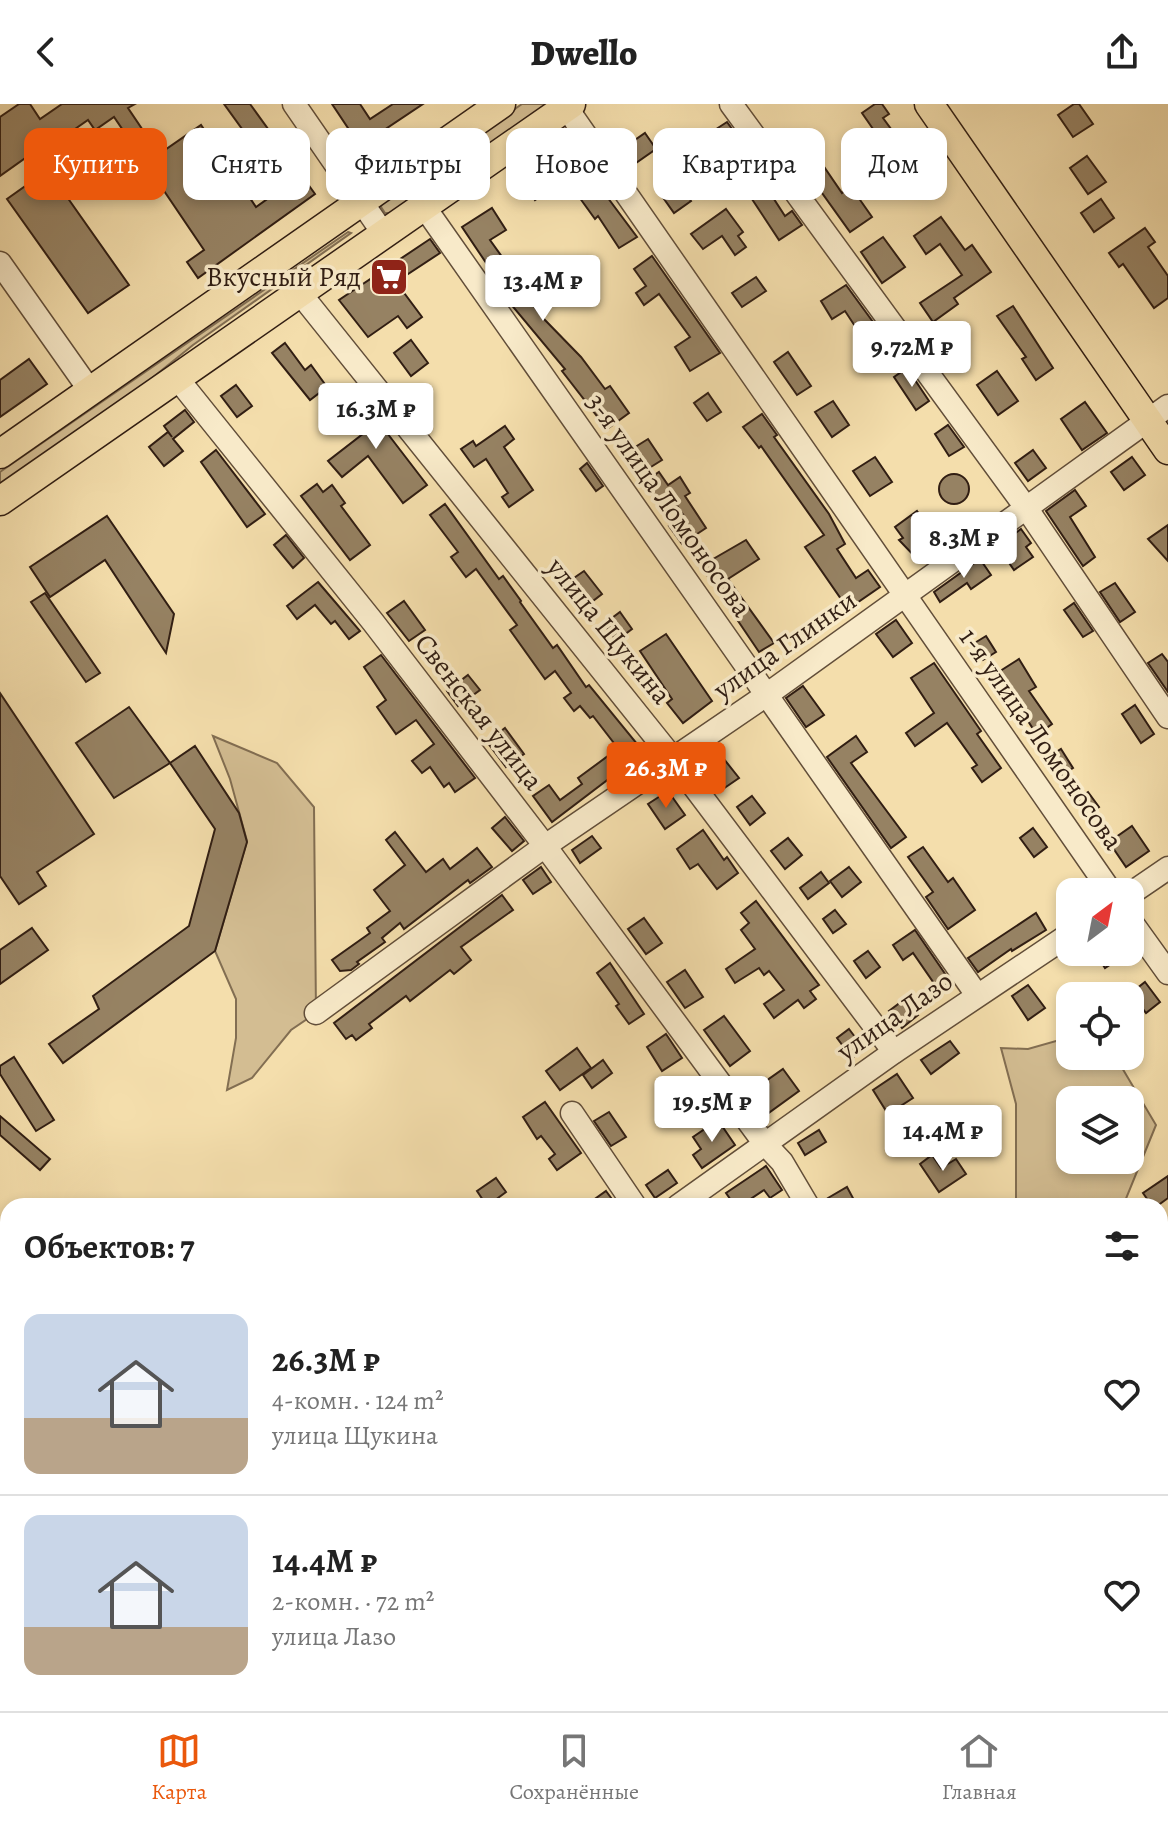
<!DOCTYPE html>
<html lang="ru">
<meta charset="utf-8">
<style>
:root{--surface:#fff;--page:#f2f2f2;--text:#222;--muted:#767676;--line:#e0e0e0;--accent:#ea580c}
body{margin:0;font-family:Alegreya,serif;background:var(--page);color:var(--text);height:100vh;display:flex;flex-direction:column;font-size:30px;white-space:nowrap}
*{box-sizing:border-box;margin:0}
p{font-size:26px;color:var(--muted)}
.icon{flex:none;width:44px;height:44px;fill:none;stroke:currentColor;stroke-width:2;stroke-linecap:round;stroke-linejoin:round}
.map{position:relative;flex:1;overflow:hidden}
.side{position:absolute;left:0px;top:1094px;width:1168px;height:514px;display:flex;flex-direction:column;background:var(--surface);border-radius:24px 24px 0 0;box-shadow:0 4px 12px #0003}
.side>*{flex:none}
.guide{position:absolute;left:24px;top:24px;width:1120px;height:72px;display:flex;gap:16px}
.needle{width:52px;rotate:32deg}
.tools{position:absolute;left:1056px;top:774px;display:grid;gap:16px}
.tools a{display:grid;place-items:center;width:88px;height:88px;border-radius:16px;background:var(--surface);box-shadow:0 4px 12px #0003;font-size:40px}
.price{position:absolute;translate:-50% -68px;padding:0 18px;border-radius:8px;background:#fff;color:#222;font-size:26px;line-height:52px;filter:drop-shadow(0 2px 4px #0008)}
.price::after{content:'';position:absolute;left:50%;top:48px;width:24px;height:18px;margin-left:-12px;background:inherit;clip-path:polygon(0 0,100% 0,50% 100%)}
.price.active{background:var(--accent);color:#fff}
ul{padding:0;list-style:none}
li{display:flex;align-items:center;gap:24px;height:200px;padding:0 24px}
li+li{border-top:2px solid var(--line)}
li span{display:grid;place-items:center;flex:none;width:224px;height:160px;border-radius:16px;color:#555}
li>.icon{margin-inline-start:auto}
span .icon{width:96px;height:96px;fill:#fffc;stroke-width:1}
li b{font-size:34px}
h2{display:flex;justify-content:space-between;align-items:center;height:96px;padding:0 24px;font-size:34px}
.pill{padding:0 28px;border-radius:16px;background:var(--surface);box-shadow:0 4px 12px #0003;font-size:28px;line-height:72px}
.pill.active{background:var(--accent);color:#fff}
header{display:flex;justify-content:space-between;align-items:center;height:104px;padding:0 24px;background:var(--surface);font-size:36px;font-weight:800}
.dock{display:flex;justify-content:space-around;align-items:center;height:112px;border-top:2px solid var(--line);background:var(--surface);font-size:22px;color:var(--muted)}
.dock a{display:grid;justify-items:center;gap:4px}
.dock .active{color:var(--accent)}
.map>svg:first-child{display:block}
</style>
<header><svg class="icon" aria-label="back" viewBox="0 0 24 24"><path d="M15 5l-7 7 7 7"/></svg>Dwello<svg class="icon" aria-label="share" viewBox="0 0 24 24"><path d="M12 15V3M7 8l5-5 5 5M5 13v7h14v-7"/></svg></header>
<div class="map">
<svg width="1168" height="1607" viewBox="0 0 1168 1607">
<rect width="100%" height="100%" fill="#f4deac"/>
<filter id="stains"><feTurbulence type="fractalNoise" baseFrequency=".0025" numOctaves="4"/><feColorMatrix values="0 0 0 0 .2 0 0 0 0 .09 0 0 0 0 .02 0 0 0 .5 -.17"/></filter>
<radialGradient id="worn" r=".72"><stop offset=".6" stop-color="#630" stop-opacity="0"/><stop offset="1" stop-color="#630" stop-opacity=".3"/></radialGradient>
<g fill="#d3bd92" stroke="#826e52" stroke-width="2" fill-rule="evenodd">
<polygon points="522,0 547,0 391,109 385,109 381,103 382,98"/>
<polygon points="348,128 351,129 193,241 116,303 0,384 0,368"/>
<polygon points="213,632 277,659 314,703 316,909 291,926 252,974 227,986 236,934 236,895 215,847 247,737 230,675"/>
<path d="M1070,933V952H1115L1156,1021L1123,1102H1016V1000L1001,944L1028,945ZM1130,996V1056H1070V996Z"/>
<polygon points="1160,1129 1168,1135 1168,1203 1160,1234"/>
<polygon points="8,1151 8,1600 163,1600 166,1607 0,1607 0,1152"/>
<polygon points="1160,1236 1168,1249 1168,1273 1160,1278"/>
<polygon points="1160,1305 1168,1317 1168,1471 1160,1458"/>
<polygon points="1091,1600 1137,1600 1139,1607 1095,1607"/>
</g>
<g fill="#968263" stroke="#311e13" stroke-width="2">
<polygon points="19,0 30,0 40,15 62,0 135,0 128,4 159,50 201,21 256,103 284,83 224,0 250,0 315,90 198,174 187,158 204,146 114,13 95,26 88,16 65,32 62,28 0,72 0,13"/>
<polygon points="332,0 360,0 370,15 393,0 423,0 360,42"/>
<polygon points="875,0 882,0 889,10 883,14 891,25 889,26 922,73 898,90 877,61 891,51 862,9"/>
<polygon points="1074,0 1079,0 1093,20 1073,33 1058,11"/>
<polygon points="727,18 740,36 720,50 707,31"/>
<polygon points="645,29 656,45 633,61 622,45"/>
<polygon points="816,51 842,89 851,83 872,113 850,128 802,61"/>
<polygon points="1087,52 1106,78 1088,90 1070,64"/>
<polygon points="48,66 129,181 88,209 7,95"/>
<polygon points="533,66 547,88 535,96 521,74"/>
<polygon points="587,66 637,133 619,144 598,112 595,115 569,79"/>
<polygon points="766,72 778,88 772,92 785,112 792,107 802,121 779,136 746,86"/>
<polygon points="673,73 691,97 674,109 657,85"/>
<polygon points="1101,95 1114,114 1094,128 1081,109"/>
<polygon points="492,104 506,126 490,136 510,164 516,160 525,172 515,178 544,215 581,253 605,285 610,282 629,309 607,325 562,267 565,265 509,198 511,196 462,123"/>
<polygon points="726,105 743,128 738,132 746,143 735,151 722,132 703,145 691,130"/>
<polygon points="941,113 965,146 972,141 991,168 954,194 958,200 933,218 920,199 962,171 940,140 926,150 914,132"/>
<polygon points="1145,124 1155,138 1148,143 1168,172 1168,194 1154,204 1123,160 1119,163 1109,149"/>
<polygon points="883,133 905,163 882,179 861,148"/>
<polygon points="430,135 440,149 396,178 422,213 407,224 398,212 368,233 339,196"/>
<polygon points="652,152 720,249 690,267 675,243 690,233 659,190 644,201 636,189 646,182 634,165"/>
<polygon points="756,173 766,187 742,203 732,189"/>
<polygon points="846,181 892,244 876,254 845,207 832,215 821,197"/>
<polygon points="1013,202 1053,264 1036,276 1022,255 1026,253 997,212"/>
<polygon points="947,234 955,247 938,259 929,247"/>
<polygon points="411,236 428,259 411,272 394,249"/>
<polygon points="285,239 305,266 311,261 327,283 310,296 272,249"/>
<polygon points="788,248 811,282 797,291 774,258"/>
<polygon points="29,255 47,280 0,313 0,276"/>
<polygon points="907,264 929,297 916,306 894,273"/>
<polygon points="997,267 1018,297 998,311 977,281"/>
<polygon points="236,281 252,302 237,313 221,292"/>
<polygon points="351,282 427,381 403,399 368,352 342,373 328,357 364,329 337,293"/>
<polygon points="708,289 721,308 707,317 694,299"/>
<polygon points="833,297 849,321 832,333 815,308"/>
<polygon points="1085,298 1107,329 1082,346 1061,315"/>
<polygon points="185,306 194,318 173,335 183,347 164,362 149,343 168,328 172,333 164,322"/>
<polygon points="762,310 777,331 774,333 829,410 845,440 837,445 856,474 868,466 880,483 848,505 805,443 824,431 761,342 759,344 743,323"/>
<polygon points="948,321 964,343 949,352 935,330"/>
<polygon points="505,322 514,335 504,343 533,386 509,403 502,393 508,389 486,355 474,363 461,345 473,337 476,342"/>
<polygon points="648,335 662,356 646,366 632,345"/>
<polygon points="216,346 265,410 247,423 201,358"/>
<polygon points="1033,346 1046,364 1028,377 1015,359"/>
<polygon points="875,353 892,378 870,392 853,367"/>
<polygon points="1132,353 1145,371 1124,386 1111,368"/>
<polygon points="587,359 603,382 596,387 580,365"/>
<polygon points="659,368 668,381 680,373 690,389 685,392 706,424 682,440 669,422 684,412 670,391 658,399 644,378"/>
<circle cx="954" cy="385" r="15"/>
<polygon points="317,380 323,388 332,381 345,399 341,402 370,441 350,456 301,392"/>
<polygon points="1075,386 1086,402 1070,413 1095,453 1083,462 1046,407"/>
<polygon points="445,400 499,475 503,472 521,497 520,498 553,544 557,541 586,583 589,581 638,641 624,652 593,612 590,614 580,602 574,607 564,594 571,589 555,567 545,575 510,526 517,521 476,465 466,473 451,453 458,448 430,411"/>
<polygon points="917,407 942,442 920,458 899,436 903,434 895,423"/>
<polygon points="107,412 174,510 166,549 105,456 50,493 30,463"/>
<polygon points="1168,421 1168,457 1148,435"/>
<polygon points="1021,425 1031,439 1026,443 1033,453 1014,466 1005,453 1010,449 1002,439"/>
<polygon points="286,431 304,454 293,464 274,441"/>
<polygon points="746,436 759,455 728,475 774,539 759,548 701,462"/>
<polygon points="980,455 991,471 971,485 967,479 940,498 934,488"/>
<polygon points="584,467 602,490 589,500 571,476"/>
<polygon points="318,478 360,527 349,535 335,517 331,520 315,501 297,515 287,502"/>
<polygon points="1115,479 1135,508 1120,518 1100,488"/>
<polygon points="45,489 100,569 86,578 31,498"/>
<polygon points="404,497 425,526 409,537 387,509"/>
<polygon points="1074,499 1093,527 1083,533 1064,506"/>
<polygon points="620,508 632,525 616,537 604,520"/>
<polygon points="896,516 912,539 893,553 876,530"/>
<polygon points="666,530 712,597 683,619 667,599 672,595 640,547"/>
<polygon points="986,532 996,548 983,556 973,540"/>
<polygon points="1162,550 1168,558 1168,588 1148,559"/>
<polygon points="381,551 475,674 455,688 449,679 444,683 430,663 422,669 412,657 434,640 416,616 396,630 377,603 386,596 364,563"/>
<polygon points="1019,555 1036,583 1029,587 1052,620 1037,631 997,569"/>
<polygon points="934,559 981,627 977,630 1001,664 982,678 972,664 977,661 947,619 915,642 906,629 934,609 911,574"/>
<polygon points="468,571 480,586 458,602 447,587"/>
<polygon points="803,582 824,611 806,623 786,594"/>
<polygon points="0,589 94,730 37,768 46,782 19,800 0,772"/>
<polygon points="1135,601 1154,630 1141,639 1122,610"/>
<polygon points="129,603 170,659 114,694 76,639"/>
<polygon points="505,624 524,650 506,663 487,638"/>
<polygon points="856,632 867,648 851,659 906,733 891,744 827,653"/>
<polygon points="195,642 239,709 247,738 215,847 63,959 49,940 99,905 93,892 189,822 215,725 170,659"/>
<polygon points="716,645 739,674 723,685 701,656"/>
<polygon points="1061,645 1073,664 1062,671 1050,652"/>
<polygon points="612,649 623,664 552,718 533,692 549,681 560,696 582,680 578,674"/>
<polygon points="668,687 685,711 665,725 648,700"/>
<polygon points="1088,688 1099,703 1087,712 1076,696"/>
<polygon points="752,692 765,709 750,721 737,703"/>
<polygon points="505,713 524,737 512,747 492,724"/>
<polygon points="1132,722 1149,747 1126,763 1109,738"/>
<polygon points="1033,724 1047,743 1034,753 1020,734"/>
<polygon points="703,726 724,756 727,753 738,769 717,785 698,760 690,765 677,745"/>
<polygon points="395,728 426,768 443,755 450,765 477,744 492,763 470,779 468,776 404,825 400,819 382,834 385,838 357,858 359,860 351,866 340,867 332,856 370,829 367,824 390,807 374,786 405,761 386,736"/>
<polygon points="592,732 601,744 580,759 572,746"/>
<polygon points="788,734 802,751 785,765 771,747"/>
<polygon points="923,743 948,778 953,774 975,806 948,825 926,793 933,788 908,753"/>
<polygon points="541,763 551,778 533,790 523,776"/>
<polygon points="849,763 861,778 842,793 830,777"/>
<polygon points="821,768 829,779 808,795 800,784"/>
<polygon points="502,791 513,806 461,843 471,856 454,870 450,866 410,897 406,892 369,920 372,924 356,936 352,931 346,935 334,919"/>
<polygon points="756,797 819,881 810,887 816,895 804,904 798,896 774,914 764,900 784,886 769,867 764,871 759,864 735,879 726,865 755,845 741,826 749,819 741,809"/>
<polygon points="835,806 846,820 833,829 823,815"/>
<polygon points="1036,809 1046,826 1012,847 1011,845 978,868 968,854"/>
<polygon points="644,814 662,839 646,850 628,825"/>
<polygon points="32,824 48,846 0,880 0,846"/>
<polygon points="915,826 950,877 938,885 913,849 903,856 893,841"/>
<polygon points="868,847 880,863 866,874 854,857"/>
<polygon points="1095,848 1129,848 1105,864"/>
<polygon points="610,859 644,910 629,920 616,902 619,900 597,869"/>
<polygon points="685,866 703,893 685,904 667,878"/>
<polygon points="1145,878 1160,898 1146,909 1131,889"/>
<polygon points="1028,881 1045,904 1028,916 1012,892"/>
<polygon points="905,895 918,911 902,924 889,907"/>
<polygon points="724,912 750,947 730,962 704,926"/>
<polygon points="849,925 864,945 852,954 837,934"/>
<polygon points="666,930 682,954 662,967 647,943"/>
<polygon points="950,937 959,949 931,970 921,956"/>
<polygon points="577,944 591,964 560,986 546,967"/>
<polygon points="14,953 54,1016 36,1027 0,970 0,962"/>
<polygon points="603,956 612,969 592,984 583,971"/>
<polygon points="783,965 799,987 763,1013 746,991"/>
<polygon points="897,970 913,994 888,1010 873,986"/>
<polygon points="545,998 581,1049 557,1066 549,1055 555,1050 541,1032 537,1035 523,1013"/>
<polygon points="609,1008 626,1033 611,1042 594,1017"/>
<polygon points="0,1012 50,1055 40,1066 0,1031"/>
<polygon points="718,1016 735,1041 702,1064 693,1051 701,1045 693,1033"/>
<polygon points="819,1026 826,1038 805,1051 798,1039"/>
<polygon points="932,1051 941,1064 956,1055 966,1070 939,1088 920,1060"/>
<polygon points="766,1062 782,1086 770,1094 764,1086 740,1102 735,1102 726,1089"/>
<polygon points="668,1066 677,1079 655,1094 646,1081"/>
<polygon points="1168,1072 1168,1094 1157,1102 1152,1102 1143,1089"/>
<polygon points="496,1074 506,1088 487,1102 477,1087"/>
<polygon points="847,1083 854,1096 843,1102 833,1102 828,1094"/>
<polygon points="606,1087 617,1102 585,1102"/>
</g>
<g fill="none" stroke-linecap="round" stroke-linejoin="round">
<defs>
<g id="minor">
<polyline points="294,0 383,129"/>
<polyline points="731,0 1027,405 1168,613"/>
<polyline points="566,3 1111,788"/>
<polyline points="423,101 977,891"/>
<polyline points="0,159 91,288"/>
<polyline points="299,188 674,656 894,948"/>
<polyline points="177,274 373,518 545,742 765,1040 782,1058 808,1102"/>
<polyline points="1130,790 1168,764"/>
<polyline points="1130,816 1168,869"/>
<polyline points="316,909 545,742 765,592 1168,302"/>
<polyline points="572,1009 635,1102"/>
<polyline points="678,1102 894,948 1070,830"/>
<polyline points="697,1600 702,1607"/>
<polyline points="923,1600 927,1607"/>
<polyline points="481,1607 494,1600"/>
</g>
<g id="major">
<polyline points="929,0 1168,346"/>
<polyline points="0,350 501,0"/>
<polyline points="0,397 571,0"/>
</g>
</defs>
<use href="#minor" stroke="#624e39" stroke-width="25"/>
<use href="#major" stroke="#311e13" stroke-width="31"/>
<use href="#minor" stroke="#f8eac9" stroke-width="22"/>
<use href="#major" stroke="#f4deac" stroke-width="28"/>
</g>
<defs>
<symbol id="supermarket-square" viewBox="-11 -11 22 22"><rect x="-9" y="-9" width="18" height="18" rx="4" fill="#8f2418" stroke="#f8eac9"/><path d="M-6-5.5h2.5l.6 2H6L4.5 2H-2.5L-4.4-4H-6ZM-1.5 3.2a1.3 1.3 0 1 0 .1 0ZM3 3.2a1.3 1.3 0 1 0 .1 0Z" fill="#fff"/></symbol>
</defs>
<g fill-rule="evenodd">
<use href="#supermarket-square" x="367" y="151" width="44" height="44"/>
</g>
<g text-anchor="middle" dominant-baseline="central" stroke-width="7" stroke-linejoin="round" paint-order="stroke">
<g font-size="28" fill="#311e13" stroke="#f8eac9" text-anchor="end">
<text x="361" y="173">Вкусный Ряд</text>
</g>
<g font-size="28" fill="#311e13" stroke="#f8eac9">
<text transform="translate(669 401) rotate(55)">3-я улица Ломоносова</text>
<text transform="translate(609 527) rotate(51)">улица Щукина</text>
<text transform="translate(785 541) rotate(-35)">улица Глинки</text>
<text transform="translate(479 608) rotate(52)">Свенская улица</text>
<text transform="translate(1041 635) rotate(55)">1-я улица Ломоносова</text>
<text transform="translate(895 912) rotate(-35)">улица Лазо</text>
</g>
</g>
<rect width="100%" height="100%" filter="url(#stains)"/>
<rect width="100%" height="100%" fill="url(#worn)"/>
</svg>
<div class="tools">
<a><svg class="needle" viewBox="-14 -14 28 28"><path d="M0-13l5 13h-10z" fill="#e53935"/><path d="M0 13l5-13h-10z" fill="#767676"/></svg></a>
<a><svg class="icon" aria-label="locate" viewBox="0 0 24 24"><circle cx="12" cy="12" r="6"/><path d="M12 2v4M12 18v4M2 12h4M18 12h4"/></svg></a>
<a><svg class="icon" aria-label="layers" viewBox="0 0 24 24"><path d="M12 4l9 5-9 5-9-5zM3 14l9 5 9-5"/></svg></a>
</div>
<b class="price" style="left:543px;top:219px">13.4M ₽</b>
<b class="price" style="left:912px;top:285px">9.72M ₽</b>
<b class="price" style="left:376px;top:347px">16.3M ₽</b>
<b class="price" style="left:964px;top:476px">8.3M ₽</b>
<b class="price active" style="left:666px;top:706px">26.3M ₽</b>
<b class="price" style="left:712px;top:1040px">19.5M ₽</b>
<b class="price" style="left:943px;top:1069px">14.4M ₽</b>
<div class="guide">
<a class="pill active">Купить</a>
<a class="pill">Снять</a>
<a class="pill">Фильтры</a>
<a class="pill">Новое</a>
<a class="pill">Квартира</a>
<a class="pill">Дом</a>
</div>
<section class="side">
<h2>Объектов: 7<svg class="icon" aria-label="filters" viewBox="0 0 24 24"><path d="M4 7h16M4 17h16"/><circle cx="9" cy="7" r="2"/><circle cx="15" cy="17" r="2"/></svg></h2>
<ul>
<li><span style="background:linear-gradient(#c9d6e8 65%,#b9a48a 0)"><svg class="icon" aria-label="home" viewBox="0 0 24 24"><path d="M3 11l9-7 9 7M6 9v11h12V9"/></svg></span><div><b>26.3M ₽</b><p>4-комн. · 124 m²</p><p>улица Щукина</p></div><svg class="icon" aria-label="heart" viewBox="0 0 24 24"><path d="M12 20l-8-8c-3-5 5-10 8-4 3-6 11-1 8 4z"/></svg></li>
<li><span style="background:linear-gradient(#c9d6e8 70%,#b9a48a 0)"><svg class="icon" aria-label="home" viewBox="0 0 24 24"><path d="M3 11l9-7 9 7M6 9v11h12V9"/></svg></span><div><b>14.4M ₽</b><p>2-комн. · 72 m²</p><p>улица Лазо</p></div><svg class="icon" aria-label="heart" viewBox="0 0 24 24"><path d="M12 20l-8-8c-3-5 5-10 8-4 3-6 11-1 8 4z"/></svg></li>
</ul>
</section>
</div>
<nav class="dock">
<a class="active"><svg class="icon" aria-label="map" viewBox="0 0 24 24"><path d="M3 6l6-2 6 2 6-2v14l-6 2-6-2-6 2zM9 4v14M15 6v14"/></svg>Карта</a>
<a><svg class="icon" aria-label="saved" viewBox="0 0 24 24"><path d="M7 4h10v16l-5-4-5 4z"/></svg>Сохранённые</a>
<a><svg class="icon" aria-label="home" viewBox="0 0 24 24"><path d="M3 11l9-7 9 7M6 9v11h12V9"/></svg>Главная</a>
</nav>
